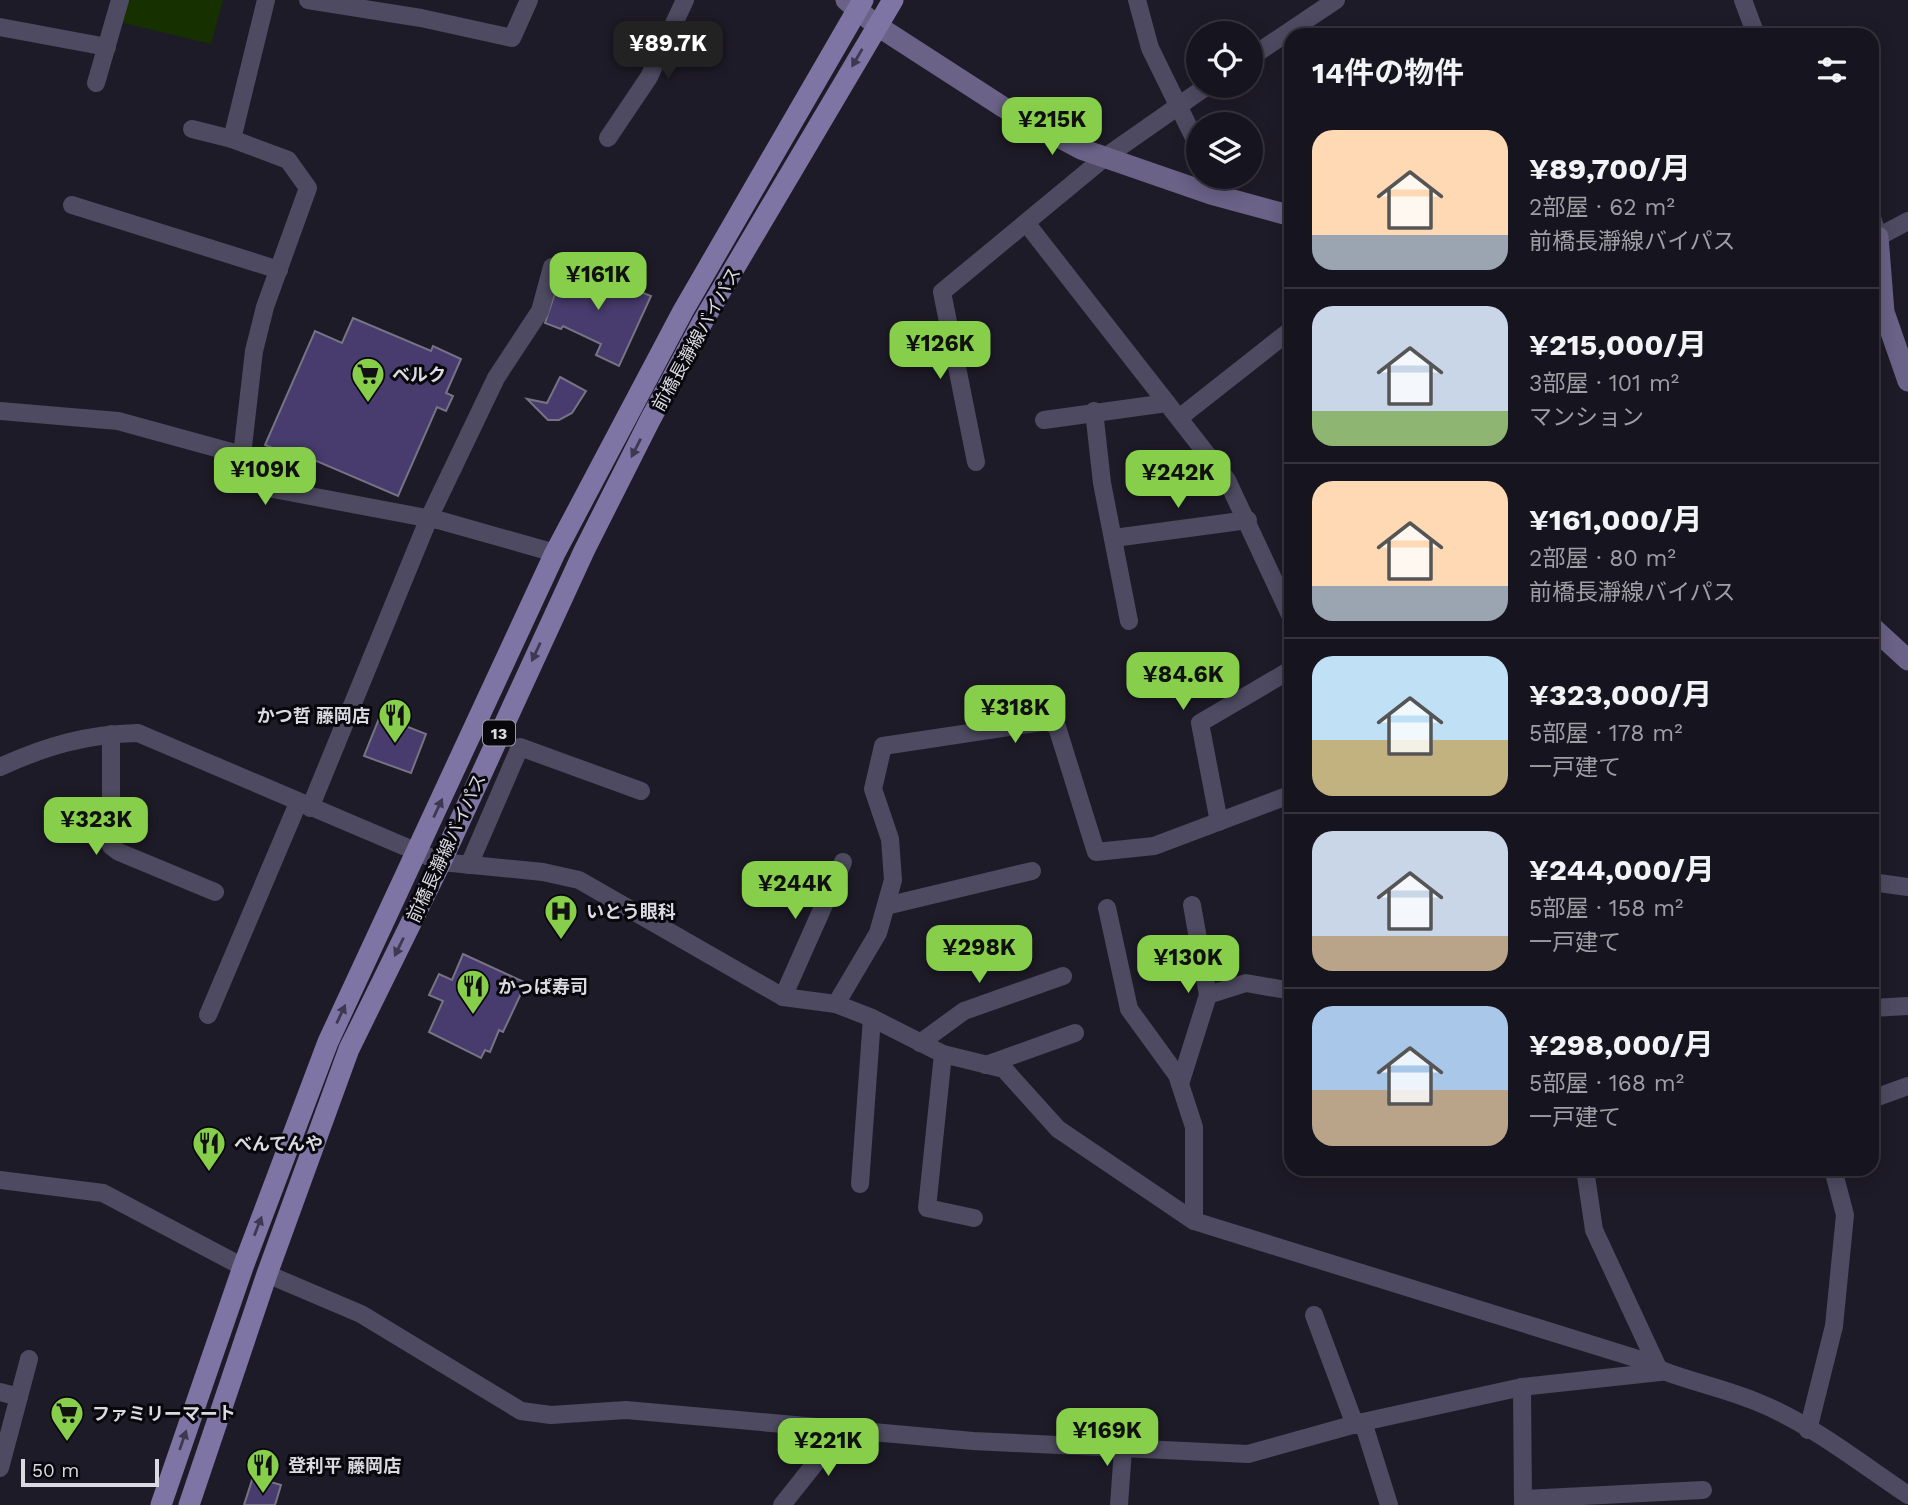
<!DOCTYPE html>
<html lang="ja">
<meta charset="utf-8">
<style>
:root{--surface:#16141e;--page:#1f1d27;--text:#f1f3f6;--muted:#9e9ea4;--line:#35333c;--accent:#87cf4b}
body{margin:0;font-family:"Work Sans","Noto Sans JP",sans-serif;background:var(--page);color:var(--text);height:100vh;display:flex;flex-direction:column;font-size:26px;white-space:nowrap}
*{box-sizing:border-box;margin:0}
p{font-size:23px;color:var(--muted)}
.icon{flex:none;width:38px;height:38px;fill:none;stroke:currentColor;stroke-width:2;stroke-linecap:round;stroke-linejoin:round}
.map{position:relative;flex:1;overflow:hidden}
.details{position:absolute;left:1284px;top:28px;width:595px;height:1148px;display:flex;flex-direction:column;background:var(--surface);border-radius:21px;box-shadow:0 4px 18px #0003,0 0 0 2px var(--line)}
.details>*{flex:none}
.fabs{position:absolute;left:1186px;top:21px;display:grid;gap:14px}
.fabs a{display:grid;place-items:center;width:77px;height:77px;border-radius:50%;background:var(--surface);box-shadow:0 4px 18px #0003,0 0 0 2px var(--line);font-size:35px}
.scale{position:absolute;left:21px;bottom:18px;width:138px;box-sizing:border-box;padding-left:7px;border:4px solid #dbdae3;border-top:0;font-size:19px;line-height:24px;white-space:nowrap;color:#dbdae3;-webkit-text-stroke:5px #08070c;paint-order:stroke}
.price{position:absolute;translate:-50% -60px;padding:0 16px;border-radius:14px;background:var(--accent);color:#111;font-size:23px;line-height:46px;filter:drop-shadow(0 2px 4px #0008)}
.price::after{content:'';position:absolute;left:50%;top:42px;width:21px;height:16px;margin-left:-10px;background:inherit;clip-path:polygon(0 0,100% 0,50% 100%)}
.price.current{background:#222;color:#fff}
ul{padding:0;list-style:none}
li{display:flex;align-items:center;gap:21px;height:175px;padding:0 28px}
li+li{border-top:2px solid var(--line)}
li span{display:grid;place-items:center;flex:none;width:196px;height:140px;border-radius:21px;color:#555}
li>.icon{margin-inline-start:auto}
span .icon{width:84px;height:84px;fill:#fffc;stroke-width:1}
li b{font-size:30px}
h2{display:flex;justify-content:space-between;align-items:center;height:84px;padding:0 28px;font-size:30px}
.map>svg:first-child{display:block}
</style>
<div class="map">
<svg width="1908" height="1505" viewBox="0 0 1908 1505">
<rect width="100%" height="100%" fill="#1e1b28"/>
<polygon fill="#173000" points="128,0 223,0 211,44 123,23"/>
<g fill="#483b6e" stroke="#767384" stroke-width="2">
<polygon points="563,269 613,281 651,296 619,366 596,355 601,344 563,326 561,329 545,323"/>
<polygon points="353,318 431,351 433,346 461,359 446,393 453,396 446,411 437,407 398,496 298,453 296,458 265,445 315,331 342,343"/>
<polygon points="560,377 586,391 572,413 559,420 548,420 527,399 547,403"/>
<polygon points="380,716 426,734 411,773 364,756"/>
<polygon points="463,954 526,983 503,1032 499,1030 490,1052 485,1050 481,1058 429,1032 443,1001 429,995 439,974 452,980"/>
<polygon points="253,1477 281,1485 275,1505 244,1505"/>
</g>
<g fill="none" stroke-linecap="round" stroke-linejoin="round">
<g stroke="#4e4a61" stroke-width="18">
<path d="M266,0L232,139L288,160L308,188L265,307L254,351L242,455C241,475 252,481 268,488L442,521L555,553"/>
<polyline points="308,0 421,18 512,38 529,0"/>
<polyline points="1137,0 1150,48 1199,148"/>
<polyline points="1743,0 1756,35"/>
<polyline points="0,27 107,47"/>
<polyline points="1251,57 1336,0"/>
<polyline points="96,83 120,0"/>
<polyline points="192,129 232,139"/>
<polyline points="608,138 649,77 685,0"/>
<polyline points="72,205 279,270"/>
<polyline points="1872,217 1878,237 1908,221"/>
<polyline points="1027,224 1227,480 1292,619"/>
<polyline points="0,411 118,421 242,455"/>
<polyline points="1094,411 1102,483 1129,621"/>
<polyline points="1179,418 1292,329"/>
<polyline points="1044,420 1167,403"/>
<polyline points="976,462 942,292 1104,158 1207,86"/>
<polyline points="1114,538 1248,520"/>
<polyline points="111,734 111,846 119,852 215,892"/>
<path d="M0,767C46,746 87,734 138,733L441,862L543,872L579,880L783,997L836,1004L872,1018L943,1054L1004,1069L1058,1129L1194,1221L1635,1358C1674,1379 1716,1385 1757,1402C1810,1423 1860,1463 1908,1495"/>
<polyline points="310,808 429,518 496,378 540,311 552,267"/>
<polyline points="1219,822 1200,723 1292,669"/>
<polyline points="469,865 520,747 641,791"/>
<polyline points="1872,882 1908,887"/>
<polyline points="886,906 1032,871"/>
<polyline points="1107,908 1129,1009 1177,1075 1194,1127 1194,1221"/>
<polyline points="1208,995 1246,983 1292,991"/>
<polyline points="783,997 843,862"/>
<polyline points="836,1004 878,933 893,880 890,839 873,789 883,746 1048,721 1057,727 1096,852 1154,846 1292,794"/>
<polyline points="1872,1008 1908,1006"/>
<polyline points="208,1015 298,803"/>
<polyline points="920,1043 964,1011 1063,976"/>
<polyline points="943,1054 927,1208 974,1218"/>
<polyline points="986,1065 1075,1033"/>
<polyline points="1180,1084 1208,995 1192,905"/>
<polyline points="1872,1099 1908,1086"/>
<polyline points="1585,1169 1594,1230 1660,1372"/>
<polyline points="0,1180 103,1193 243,1267"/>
<polyline points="860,1184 872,1018"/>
<polyline points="267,1274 361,1314 521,1411 551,1415 626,1410 973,1441 1248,1454 1363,1422 1522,1387 1660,1372"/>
<polyline points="1314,1315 1355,1425"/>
<polyline points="1522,1387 1523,1505"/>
<polyline points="0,1392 19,1397"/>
<polyline points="1363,1422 1389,1505"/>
<polyline points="1808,1430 1834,1326 1845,1215 1833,1169"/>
<polyline points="0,1468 29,1359"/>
<polyline points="1523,1499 1703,1490"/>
<polyline points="782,1505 844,1427"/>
<polyline points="1119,1505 1123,1449"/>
</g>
<g stroke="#6a6287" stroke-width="21">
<polyline points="846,0 876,25 1003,107 1081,149 1211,194 1292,216"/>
<polyline points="1878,237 1884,312 1908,381"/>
<polyline points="1872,627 1908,660"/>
</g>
<g stroke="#7f75a5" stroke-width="21">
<polyline points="161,1505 243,1267 328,1042 555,553 683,311 863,0"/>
<polyline points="189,1505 267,1274 349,1049 441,862 584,551 650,420 703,321 893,0"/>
</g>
</g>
<defs><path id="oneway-solid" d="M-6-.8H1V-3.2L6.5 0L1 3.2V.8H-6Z" transform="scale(1.75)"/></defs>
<g fill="#3e3851">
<use href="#oneway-solid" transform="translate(857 58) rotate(120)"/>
<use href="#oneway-solid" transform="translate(636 448) rotate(117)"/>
<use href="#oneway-solid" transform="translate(536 652) rotate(115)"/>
<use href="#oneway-solid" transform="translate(438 808) rotate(-65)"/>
<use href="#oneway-solid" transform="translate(399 947) rotate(116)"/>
<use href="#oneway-solid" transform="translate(341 1014) rotate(-65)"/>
<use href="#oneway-solid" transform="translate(258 1226) rotate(-69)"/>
<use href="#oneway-solid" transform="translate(183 1440) rotate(-71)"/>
</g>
<defs>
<symbol id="supermarket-pin" viewBox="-11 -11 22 30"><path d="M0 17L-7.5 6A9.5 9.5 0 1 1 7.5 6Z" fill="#87cf4b" stroke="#08070c"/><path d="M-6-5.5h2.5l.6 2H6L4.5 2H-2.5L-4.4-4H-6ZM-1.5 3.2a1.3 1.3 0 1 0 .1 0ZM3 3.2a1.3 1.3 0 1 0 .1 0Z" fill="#111"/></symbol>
<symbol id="restaurant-pin" viewBox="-11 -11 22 30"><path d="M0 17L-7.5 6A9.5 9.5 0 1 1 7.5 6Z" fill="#87cf4b" stroke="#08070c"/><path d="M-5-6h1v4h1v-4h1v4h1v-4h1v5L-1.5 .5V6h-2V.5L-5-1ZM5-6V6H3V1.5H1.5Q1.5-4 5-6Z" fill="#111"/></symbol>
<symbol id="hospital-pin" viewBox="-11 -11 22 30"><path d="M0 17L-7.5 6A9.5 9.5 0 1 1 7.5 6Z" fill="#87cf4b" stroke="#08070c"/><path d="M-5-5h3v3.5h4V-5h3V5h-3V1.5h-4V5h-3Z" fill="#111"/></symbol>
</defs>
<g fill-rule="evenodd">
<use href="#supermarket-pin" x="349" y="355" width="38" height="52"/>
<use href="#restaurant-pin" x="376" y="696" width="38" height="52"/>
<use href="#hospital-pin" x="542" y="892" width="38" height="52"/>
<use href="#restaurant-pin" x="454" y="967" width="38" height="52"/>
<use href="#restaurant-pin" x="190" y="1124" width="38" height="52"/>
<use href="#supermarket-pin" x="48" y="1394" width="38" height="52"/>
<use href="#restaurant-pin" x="244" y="1446" width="38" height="52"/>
</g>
<g text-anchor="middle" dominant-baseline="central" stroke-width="6" stroke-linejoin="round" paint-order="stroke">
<rect fill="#08070c" stroke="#9c9ba2" stroke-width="2" x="483" y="720.5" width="32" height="25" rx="5"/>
<g font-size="16" font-weight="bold" fill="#dbdae3">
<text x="499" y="733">13</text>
</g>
<g font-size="18" fill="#dbdae3" stroke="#08070c">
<text transform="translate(696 339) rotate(-61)">前橋長瀞線バイパス</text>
<text transform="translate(446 848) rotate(-65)">前橋長瀞線バイパス</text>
</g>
<g font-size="18" font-weight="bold" fill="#dbdae3" stroke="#08070c" text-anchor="start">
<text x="392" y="374">ベルク</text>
<text x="370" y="715" text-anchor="end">かつ哲 藤岡店</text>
<text x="586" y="911">いとう眼科</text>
<text x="498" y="986">かっぱ寿司</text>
<text x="234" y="1143">べんてんや</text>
<text x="92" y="1413">ファミリーマート</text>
<text x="288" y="1465">登利平 藤岡店</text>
</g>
</g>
</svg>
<div class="fabs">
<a><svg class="icon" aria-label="locate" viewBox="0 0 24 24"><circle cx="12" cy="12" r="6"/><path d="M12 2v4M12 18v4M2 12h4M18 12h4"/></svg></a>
<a><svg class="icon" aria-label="layers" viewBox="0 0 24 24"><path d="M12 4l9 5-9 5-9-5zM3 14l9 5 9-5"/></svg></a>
</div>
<div class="scale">50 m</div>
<b class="price current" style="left:668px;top:81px">¥89.7K</b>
<b class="price" style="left:1052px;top:157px">¥215K</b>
<b class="price" style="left:598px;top:312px">¥161K</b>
<b class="price" style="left:940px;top:381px">¥126K</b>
<b class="price" style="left:265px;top:507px">¥109K</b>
<b class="price" style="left:1178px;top:510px">¥242K</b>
<b class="price" style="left:1183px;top:712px">¥84.6K</b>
<b class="price" style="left:1015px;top:745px">¥318K</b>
<b class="price" style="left:96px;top:857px">¥323K</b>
<b class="price" style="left:795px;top:921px">¥244K</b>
<b class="price" style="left:979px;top:985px">¥298K</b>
<b class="price" style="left:1188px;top:995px">¥130K</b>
<b class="price" style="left:1107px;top:1468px">¥169K</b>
<b class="price" style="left:828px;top:1478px">¥221K</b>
<section class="details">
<h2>14件の物件<svg class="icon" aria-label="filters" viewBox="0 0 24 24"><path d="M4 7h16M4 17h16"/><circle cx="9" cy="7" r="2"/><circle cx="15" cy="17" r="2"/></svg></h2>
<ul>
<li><span style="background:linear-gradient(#ffd9b3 75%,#9aa5b1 0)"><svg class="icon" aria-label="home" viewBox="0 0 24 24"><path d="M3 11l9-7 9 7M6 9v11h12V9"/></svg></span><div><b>¥89,700/月</b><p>2部屋 · 62 m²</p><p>前橋長瀞線バイパス</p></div></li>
<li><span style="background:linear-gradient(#c9d6e8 75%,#8fb573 0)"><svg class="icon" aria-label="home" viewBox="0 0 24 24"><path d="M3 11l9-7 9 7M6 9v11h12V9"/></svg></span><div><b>¥215,000/月</b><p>3部屋 · 101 m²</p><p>マンション</p></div></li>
<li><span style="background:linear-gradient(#ffd9b3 75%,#9aa5b1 0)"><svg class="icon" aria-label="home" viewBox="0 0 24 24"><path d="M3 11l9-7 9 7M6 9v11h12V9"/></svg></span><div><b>¥161,000/月</b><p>2部屋 · 80 m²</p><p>前橋長瀞線バイパス</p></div></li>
<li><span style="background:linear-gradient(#bfe0f5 60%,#c2b280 0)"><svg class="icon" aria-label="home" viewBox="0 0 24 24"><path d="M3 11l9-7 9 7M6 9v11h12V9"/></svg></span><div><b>¥323,000/月</b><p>5部屋 · 178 m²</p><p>一戸建て</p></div></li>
<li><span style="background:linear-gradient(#c9d6e8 75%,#b9a48a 0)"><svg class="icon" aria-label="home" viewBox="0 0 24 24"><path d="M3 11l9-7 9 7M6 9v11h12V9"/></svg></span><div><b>¥244,000/月</b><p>5部屋 · 158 m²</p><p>一戸建て</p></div></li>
<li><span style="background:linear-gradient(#a9c7e8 60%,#b9a48a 0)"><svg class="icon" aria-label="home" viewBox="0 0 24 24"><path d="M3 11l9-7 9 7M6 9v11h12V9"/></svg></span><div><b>¥298,000/月</b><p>5部屋 · 168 m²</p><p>一戸建て</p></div></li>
</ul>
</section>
</div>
